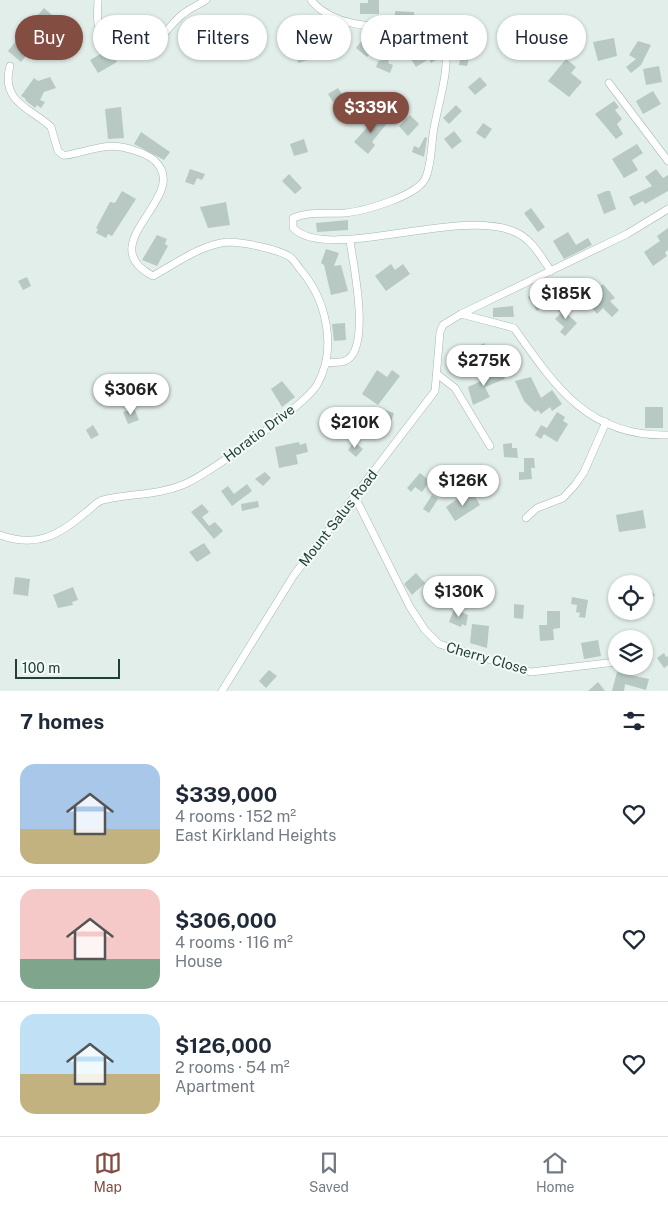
<!DOCTYPE html>
<meta charset="utf-8">
<style>
:root{--surface:#fff;--page:#f2f2f3;--text:#1f2937;--muted:#747a83;--line:#e0e1e3;--accent:#844d42}
body{margin:0;font-family:"Public Sans",sans-serif;background:var(--page);color:var(--text);height:100vh;display:flex;flex-direction:column;font-size:19px;white-space:nowrap}
*{box-sizing:border-box;margin:0}
p{font-size:16px;color:var(--muted)}
.icon{flex:none;width:28px;height:28px;fill:none;stroke:currentColor;stroke-width:2;stroke-linecap:round;stroke-linejoin:round}
.map{position:relative;height:691px;overflow:hidden}
.sheet{display:flex;flex-direction:column;background:var(--surface);flex:1}
.sheet>*{flex:none}
.hud{position:absolute;left:15px;top:15px;width:639px;height:45px;display:flex;gap:10px}
.controls{position:absolute;left:608px;top:575px;display:grid;gap:10px}
.controls a{display:grid;place-items:center;width:45px;height:45px;border-radius:50%;background:var(--surface);box-shadow:0 1px 4px #0004;font-size:25px}
.scale{position:absolute;left:15px;bottom:12px;width:105px;box-sizing:border-box;padding-left:5px;border:2px solid #204138;border-top:0;font-size:14px;line-height:18px;white-space:nowrap;color:#204138;-webkit-text-stroke:4px #f3faf7;paint-order:stroke}
.price{position:absolute;translate:-50% -42px;padding:0 11px;border-radius:18px;background:#fff;color:#222;font-size:16px;line-height:32px;filter:drop-shadow(0 1px 2px #0008)}
.price::after{content:'';position:absolute;left:50%;top:30px;width:15px;height:11px;margin-left:-8px;background:inherit;clip-path:polygon(0 0,100% 0,50% 100%)}
.price.active{background:var(--accent);color:#fff}
ul{padding:0;list-style:none}
li{display:flex;align-items:center;gap:15px;height:125px;padding:0 20px}
li+li{border-top:1px solid var(--line)}
li span{display:grid;place-items:center;flex:none;width:140px;height:100px;border-radius:15px;color:#555}
li>.icon{margin-inline-start:auto}
span .icon{width:60px;height:60px;fill:#fffc;stroke-width:1}
li b{font-size:21px}
h2{display:flex;justify-content:space-between;align-items:center;height:60px;padding:0 20px;font-size:21px}
.chip{padding:0 18px;border-radius:22px;background:var(--surface);box-shadow:0 1px 4px #0004;font-size:18px;line-height:45px}
.chip.active{background:var(--accent);color:#fff}
.dock{display:flex;justify-content:space-around;align-items:center;height:70px;border-top:1px solid var(--line);background:var(--surface);font-size:14px;color:var(--muted)}
.dock a{display:grid;justify-items:center;gap:2px}
.dock .active{color:var(--accent)}
.map>svg:first-child{display:block}
</style>
<div class="map">
<svg width="668" height="691" viewBox="0 0 668 691">
<rect width="100%" height="100%" fill="#e2eee9"/>
<g fill="#b7c9c2">
<polygon points="368,0 379,0 379,14 360,14 360,3 368,3"/>
<polygon points="44,8 52,15 37,31 30,24"/>
<polygon points="395,11 414,12 414,23 395,22"/>
<polygon points="310,15 318,22 311,30 303,23"/>
<polygon points="206,18 215,18 215,47 194,48 194,25 206,25"/>
<polygon points="334,28 345,30 343,46 332,45"/>
<polygon points="21,35 34,46 21,62 8,51"/>
<polygon points="614,38 617,56 598,61 593,42"/>
<polygon points="363,39 374,49 367,57 356,48"/>
<polygon points="387,39 394,42 388,63 393,65 390,73 376,67 379,60 381,61"/>
<polygon points="430,40 439,58 431,63 429,59 416,67 409,56"/>
<polygon points="638,41 651,45 641,65 631,73 626,67 636,59 629,55"/>
<polygon points="308,46 311,59 298,63 295,50"/>
<polygon points="109,49 117,62 98,73 90,60"/>
<polygon points="462,50 470,55 467,66 459,65"/>
<polygon points="566,59 576,67 571,73 582,82 569,97 548,81"/>
<polygon points="659,66 662,82 646,85 643,69"/>
<polygon points="50,77 56,88 44,92 40,100 45,102 41,108 37,105 35,108 25,100 26,99 21,96 34,78 38,81"/>
<polygon points="480,77 487,85 475,95 468,87"/>
<polygon points="338,88 343,96 333,102 328,94"/>
<polygon points="653,91 661,104 643,114 636,101"/>
<polygon points="614,101 619,107 615,110 622,119 617,124 623,134 616,139 595,114"/>
<polygon points="456,105 462,111 449,124 443,118"/>
<polygon points="121,107 124,138 108,139 105,109"/>
<polygon points="378,115 388,122 372,142 375,145 368,154 354,142"/>
<polygon points="410,115 419,124 408,136 399,126"/>
<polygon points="483,123 492,129 485,139 476,133"/>
<polygon points="454,131 462,141 452,149 444,139"/>
<polygon points="141,132 170,152 164,160 134,144"/>
<polygon points="425,137 427,138 424,157 412,152 414,146 419,148"/>
<polygon points="304,139 308,152 294,156 290,144"/>
<polygon points="637,144 643,153 632,160 638,170 624,178 612,159"/>
<polygon points="190,169 205,174 202,180 197,178 194,185 185,182"/>
<polygon points="656,169 663,178 668,175 668,191 645,204 643,201 634,206 629,197 652,186 645,177"/>
<polygon points="289,174 302,188 295,194 282,181"/>
<polygon points="122,191 136,199 112,236 108,234 106,238 96,233 98,229 96,228 110,202 115,203"/>
<polygon points="606,191 610,191 616,209 604,214 597,195"/>
<polygon points="226,202 230,225 208,228 200,207"/>
<polygon points="531,208 545,227 538,232 524,213"/>
<polygon points="348,220 348,230 317,232 316,223"/>
<polygon points="668,228 668,250 665,252 667,256 653,266 644,252 660,241 657,236"/>
<polygon points="568,232 576,245 588,238 592,245 564,259 553,241"/>
<polygon points="157,235 167,239 165,244 168,246 157,266 142,260"/>
<polygon points="326,249 339,253 334,266 341,265 348,291 331,295 324,265 321,263"/>
<polygon points="391,264 395,270 403,264 410,274 386,291 375,276"/>
<polygon points="27,277 31,286 23,290 18,281"/>
<polygon points="549,283 558,296 537,311 528,297"/>
<polygon points="603,284 615,298 610,301 619,310 612,317 603,308 597,314 585,300"/>
<polygon points="564,304 570,310 567,314 577,323 565,336 560,332 564,327 555,319 561,313 558,311"/>
<polygon points="513,306 514,317 493,317 493,308"/>
<polygon points="345,323 346,340 334,341 332,324"/>
<polygon points="484,343 492,357 483,362 475,348"/>
<polygon points="466,346 472,356 456,365 451,355"/>
<polygon points="500,369 505,379 485,387 490,397 473,405 468,387 488,378 487,375"/>
<polygon points="377,370 387,377 392,370 400,376 378,405 362,394"/>
<polygon points="531,377 541,398 552,390 562,404 552,411 550,407 541,414 538,410 535,412 524,401 515,381"/>
<polygon points="282,381 295,397 282,407 271,389"/>
<rect x="645" y="407" width="18" height="21"/>
<polygon points="134,408 139,420 128,424 123,412"/>
<polygon points="385,410 394,413 389,427 370,421 372,415 377,417"/>
<polygon points="557,412 565,417 563,421 568,424 557,442 544,434 541,439 535,435 541,425 547,428"/>
<polygon points="93,425 99,435 91,439 86,430"/>
<polygon points="299,442 300,445 306,443 308,452 296,455 298,464 279,468 275,447"/>
<polygon points="354,442 363,449 356,457 348,450"/>
<polygon points="512,443 512,448 517,448 518,458 504,457 503,444"/>
<polygon points="524,458 534,458 535,468 531,468 532,479 519,480 519,472 524,472"/>
<polygon points="265,472 271,478 263,486 255,479"/>
<polygon points="420,473 430,481 422,492 415,487 411,492 407,488"/>
<polygon points="247,484 252,491 232,506 221,491 228,486 234,494"/>
<polygon points="473,493 480,505 455,521 446,507 460,497 462,500"/>
<polygon points="432,495 438,499 429,513 423,509"/>
<polygon points="258,501 259,507 242,511 241,504"/>
<polygon points="202,504 209,512 202,517 209,526 215,522 223,531 214,539 191,512"/>
<polygon points="643,510 646,528 619,532 616,515"/>
<polygon points="204,543 211,553 197,562 189,552"/>
<polygon points="416,573 425,583 412,595 404,584"/>
<polygon points="15,577 30,579 28,596 13,594"/>
<polygon points="644,583 655,595 648,601 644,596"/>
<polygon points="73,587 78,600 72,602 73,605 58,608 53,595"/>
<polygon points="572,597 588,600 585,618 579,617 580,613 576,612 577,605 571,604"/>
<polygon points="514,604 524,605 523,619 514,618"/>
<polygon points="454,609 468,615 466,626 462,624 461,627 449,622"/>
<polygon points="547,611 560,611 560,628 553,629 554,640 540,641 539,625 547,625"/>
<polygon points="472,624 489,626 487,648 470,643"/>
<polygon points="598,640 601,656 584,659 581,643"/>
<polygon points="664,653 666,657 668,656 668,665 664,668 657,658"/>
<polygon points="269,670 277,676 266,688 259,681"/>
<polygon points="617,672 649,679 646,690 625,684 624,691 612,691"/>
<polygon points="598,682 605,691 588,691"/>
</g>
<g fill="none" stroke-linecap="round" stroke-linejoin="round">
<defs>
<g id="street">
<path d="M98,0C98,8 96,19 99,27C107,45 136,54 153,44C164,37 172,22 183,14C190,8 199,5 206,0"/>
<path d="M311,0C337,32 389,26 426,29L440,35L445,42C450,70 439,100 434,128C431,144 432,162 426,177C419,196 364,211 345,213C327,214 309,211 293,218V228C328,263 459,207 515,232C532,239 541,257 551,271"/>
<polyline points="609,83 668,161"/>
<path d="M461,314L514,328C555,386 588,437 668,435"/>
<path d="M326,363C331,362 340,363 345,361C372,350 353,263 350,241"/>
<polyline points="437,374 455,388 490,446"/>
<polyline points="355,497 410,607 425,630 439,644 531,672 616,662"/>
<polyline points="526,518 537,508 563,498 575,485 584,472 606,422"/>
<path d="M0,535C36,548 58,536 85,513C91,509 97,501 103,500C132,493 156,496 185,484C209,473 304,406 317,385C338,348 326,299 300,269C297,265 294,260 290,257C278,249 242,242 228,242C202,244 175,264 153,276C89,243 194,196 154,160C148,155 140,152 133,150C114,143 100,147 81,152C75,153 69,156 63,155L58,151L51,127C32,109 0,102 10,66"/>
<polyline points="222,691 294,575 435,391 440,332 443,325 461,314 627,234 668,209"/>
</g>
</defs>
<use href="#street" stroke="#a4b7b0" stroke-width="8"/>
<use href="#street" stroke="#fff" stroke-width="7"/>
</g>
<g text-anchor="middle" dominant-baseline="central" stroke-width="4" stroke-linejoin="round" paint-order="stroke">
<g font-size="14" fill="#204138" stroke="#f3faf7">
<text transform="translate(259 433) rotate(-37)">Horatio Drive</text>
<text transform="translate(338 518) rotate(-52)">Mount Salus Road</text>
<text transform="translate(487 658) rotate(16)">Cherry Close</text>
</g>
</g>
</svg>
<div class="controls">
<a><svg class="icon" aria-label="locate" viewBox="0 0 24 24"><circle cx="12" cy="12" r="6"/><path d="M12 2v4M12 18v4M2 12h4M18 12h4"/></svg></a>
<a><svg class="icon" aria-label="layers" viewBox="0 0 24 24"><path d="M12 4l9 5-9 5-9-5zM3 14l9 5 9-5"/></svg></a>
</div>
<div class="scale">100 m</div>
<b class="price active" style="left:371px;top:134px">$339K</b>
<b class="price" style="left:566px;top:320px">$185K</b>
<b class="price" style="left:484px;top:387px">$275K</b>
<b class="price" style="left:131px;top:416px">$306K</b>
<b class="price" style="left:355px;top:449px">$210K</b>
<b class="price" style="left:463px;top:507px">$126K</b>
<b class="price" style="left:459px;top:618px">$130K</b>
<div class="hud">
<a class="chip active">Buy</a>
<a class="chip">Rent</a>
<a class="chip">Filters</a>
<a class="chip">New</a>
<a class="chip">Apartment</a>
<a class="chip">House</a>
</div>
</div>
<section class="sheet">
<h2>7 homes<svg class="icon" aria-label="filters" viewBox="0 0 24 24"><path d="M4 7h16M4 17h16"/><circle cx="9" cy="7" r="2"/><circle cx="15" cy="17" r="2"/></svg></h2>
<ul>
<li><span style="background:linear-gradient(#a9c7e8 65%,#c2b280 0)"><svg class="icon" aria-label="home" viewBox="0 0 24 24"><path d="M3 11l9-7 9 7M6 9v11h12V9"/></svg></span><div><b>$339,000</b><p>4 rooms · 152 m²</p><p>East Kirkland Heights</p></div><svg class="icon" aria-label="heart" viewBox="0 0 24 24"><path d="M12 20l-8-8c-3-5 5-10 8-4 3-6 11-1 8 4z"/></svg></li>
<li><span style="background:linear-gradient(#f6c9c9 70%,#7fa58c 0)"><svg class="icon" aria-label="home" viewBox="0 0 24 24"><path d="M3 11l9-7 9 7M6 9v11h12V9"/></svg></span><div><b>$306,000</b><p>4 rooms · 116 m²</p><p>House</p></div><svg class="icon" aria-label="heart" viewBox="0 0 24 24"><path d="M12 20l-8-8c-3-5 5-10 8-4 3-6 11-1 8 4z"/></svg></li>
<li><span style="background:linear-gradient(#bfe0f5 60%,#c2b280 0)"><svg class="icon" aria-label="home" viewBox="0 0 24 24"><path d="M3 11l9-7 9 7M6 9v11h12V9"/></svg></span><div><b>$126,000</b><p>2 rooms · 54 m²</p><p>Apartment</p></div><svg class="icon" aria-label="heart" viewBox="0 0 24 24"><path d="M12 20l-8-8c-3-5 5-10 8-4 3-6 11-1 8 4z"/></svg></li>
</ul>
</section>
<nav class="dock">
<a class="active"><svg class="icon" aria-label="map" viewBox="0 0 24 24"><path d="M3 6l6-2 6 2 6-2v14l-6 2-6-2-6 2zM9 4v14M15 6v14"/></svg>Map</a>
<a><svg class="icon" aria-label="saved" viewBox="0 0 24 24"><path d="M7 4h10v16l-5-4-5 4z"/></svg>Saved</a>
<a><svg class="icon" aria-label="home" viewBox="0 0 24 24"><path d="M3 11l9-7 9 7M6 9v11h12V9"/></svg>Home</a>
</nav>
